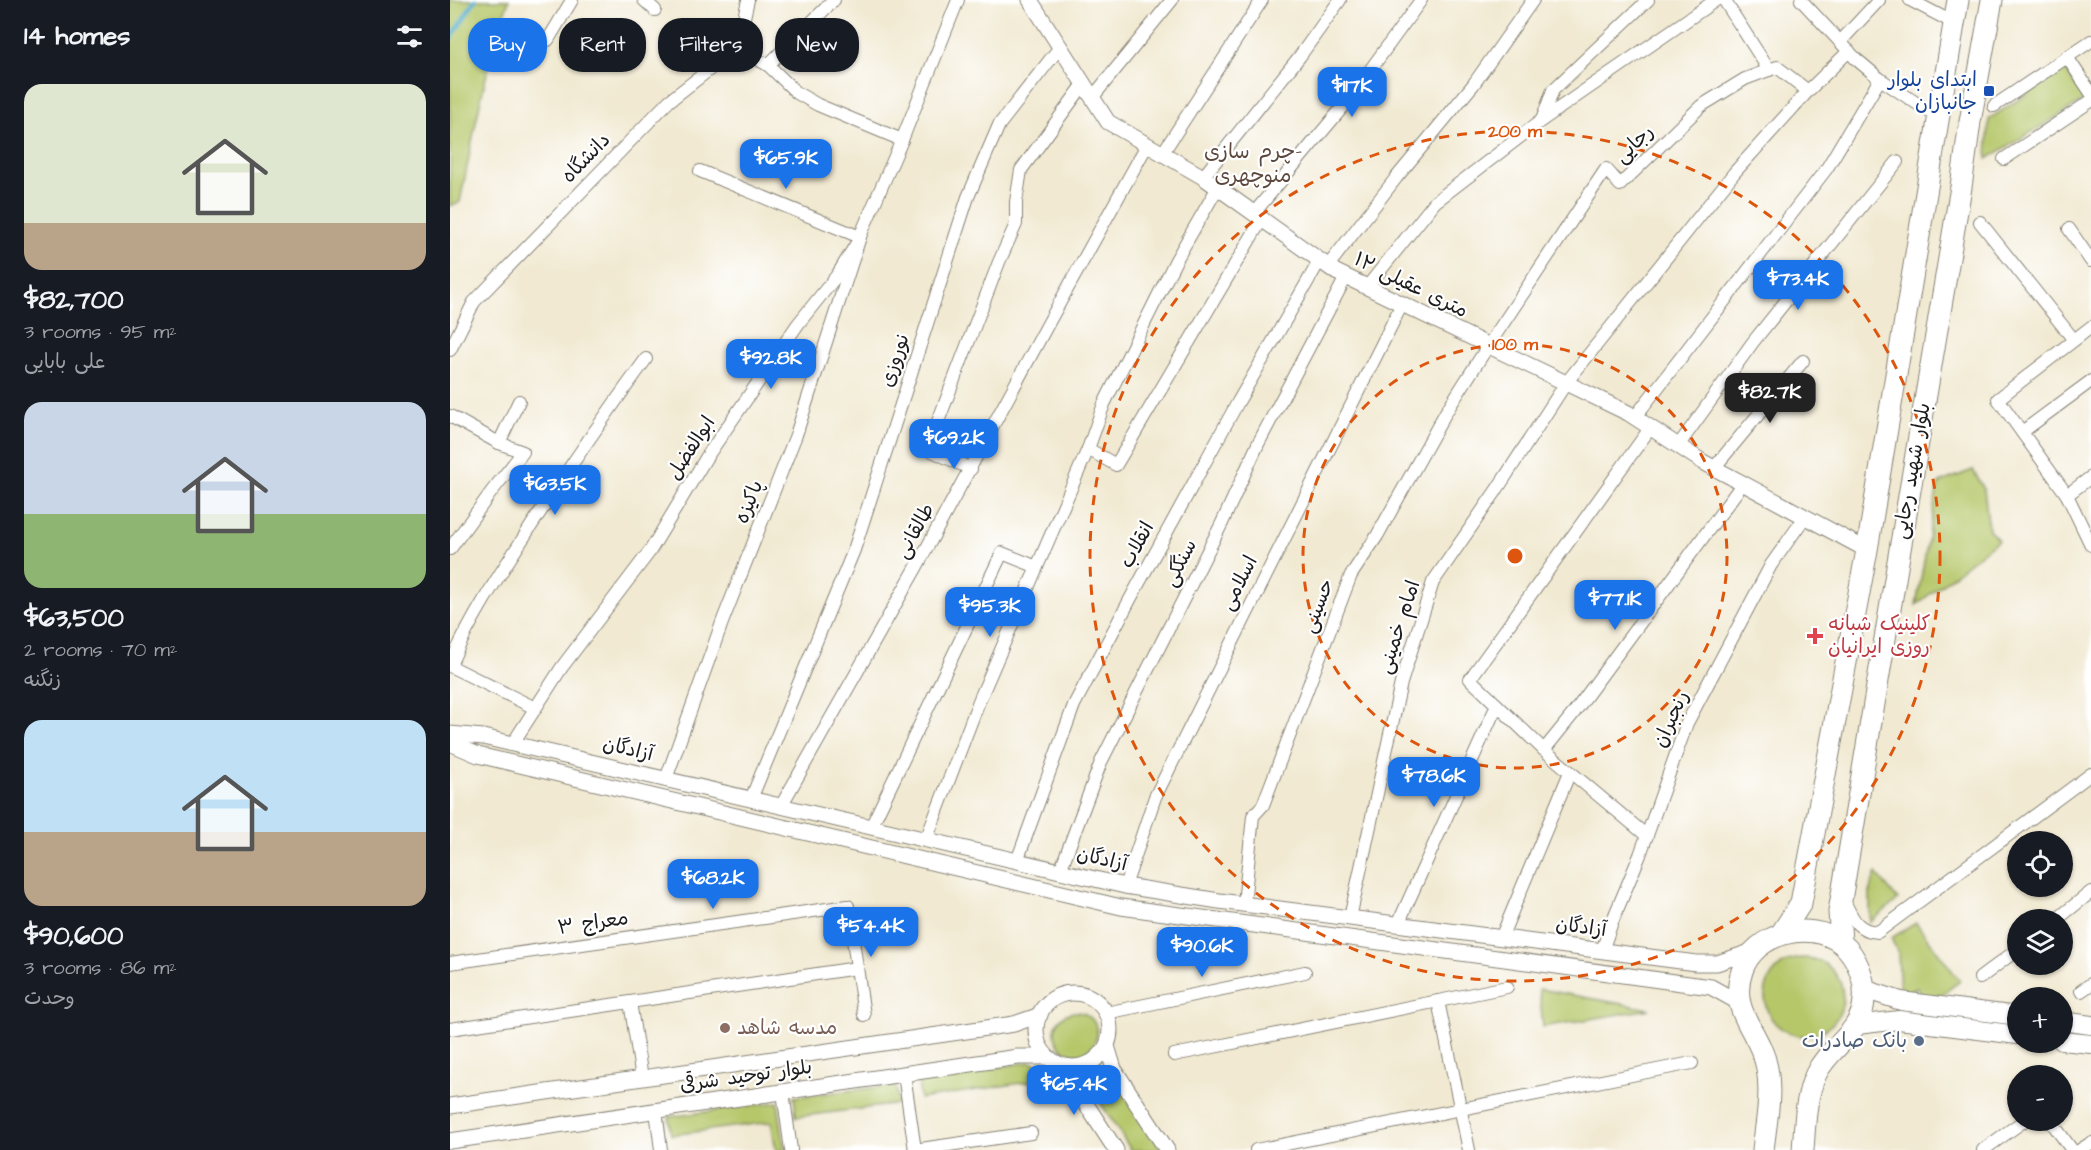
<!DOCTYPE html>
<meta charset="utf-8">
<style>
:root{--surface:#171b24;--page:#20242c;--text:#f1f3f6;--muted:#9ea1a6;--accent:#1a73e8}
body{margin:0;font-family:"Architects Daughter","Playpen Sans Arabic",sans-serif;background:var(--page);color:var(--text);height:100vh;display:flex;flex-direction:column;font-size:22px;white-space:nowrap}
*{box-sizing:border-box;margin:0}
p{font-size:20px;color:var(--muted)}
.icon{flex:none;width:33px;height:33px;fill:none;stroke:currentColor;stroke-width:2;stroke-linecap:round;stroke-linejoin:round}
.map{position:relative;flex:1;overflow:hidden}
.panel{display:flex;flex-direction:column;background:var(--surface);width:450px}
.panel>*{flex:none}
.banner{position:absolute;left:18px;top:18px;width:570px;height:54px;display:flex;gap:12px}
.tools{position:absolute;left:1557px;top:831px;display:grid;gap:12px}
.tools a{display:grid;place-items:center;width:66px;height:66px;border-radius:50%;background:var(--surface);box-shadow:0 2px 4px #0004;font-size:30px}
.price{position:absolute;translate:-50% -51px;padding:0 14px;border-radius:12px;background:var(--accent);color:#fff;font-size:20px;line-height:39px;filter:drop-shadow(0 2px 3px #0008)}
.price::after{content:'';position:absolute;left:50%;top:36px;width:18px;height:14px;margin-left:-9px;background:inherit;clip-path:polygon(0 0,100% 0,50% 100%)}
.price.current{background:#222;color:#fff}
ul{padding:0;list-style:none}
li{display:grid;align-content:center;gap:12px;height:318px;padding:0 24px}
li span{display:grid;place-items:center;height:186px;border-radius:18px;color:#555}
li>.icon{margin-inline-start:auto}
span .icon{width:108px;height:108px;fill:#fffc;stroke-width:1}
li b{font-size:26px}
h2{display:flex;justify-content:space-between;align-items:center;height:72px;padding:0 24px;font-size:26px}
.pill{padding:0 21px;border-radius:24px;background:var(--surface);box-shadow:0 2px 4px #0004;font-size:21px;line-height:54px}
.pill.current{background:var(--accent);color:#fff}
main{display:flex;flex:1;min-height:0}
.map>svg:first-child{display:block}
</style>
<main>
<section class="panel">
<h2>14 homes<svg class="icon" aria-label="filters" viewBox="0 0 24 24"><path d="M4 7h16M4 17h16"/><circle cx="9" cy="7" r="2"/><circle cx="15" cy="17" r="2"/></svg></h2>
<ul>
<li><span style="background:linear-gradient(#dfe7d0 75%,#b9a48a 0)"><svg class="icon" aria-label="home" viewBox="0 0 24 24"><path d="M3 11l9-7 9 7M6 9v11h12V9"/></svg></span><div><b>$82,700</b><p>3 rooms · 95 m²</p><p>علی بابایی</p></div></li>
<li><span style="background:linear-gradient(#c9d6e8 60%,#8fb573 0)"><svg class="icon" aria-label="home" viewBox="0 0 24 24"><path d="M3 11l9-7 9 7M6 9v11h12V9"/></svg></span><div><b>$63,500</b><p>2 rooms · 70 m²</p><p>زنگنه</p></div></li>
<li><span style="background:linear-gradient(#bfe0f5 60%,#b9a48a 0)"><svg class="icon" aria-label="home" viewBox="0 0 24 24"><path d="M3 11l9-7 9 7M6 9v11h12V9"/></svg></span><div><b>$90,600</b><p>3 rooms · 86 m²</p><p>وحدت</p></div></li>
</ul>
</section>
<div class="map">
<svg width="1641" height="1150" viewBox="0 0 1641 1150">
<rect width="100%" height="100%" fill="#fff"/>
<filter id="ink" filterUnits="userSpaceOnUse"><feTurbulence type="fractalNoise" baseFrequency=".0167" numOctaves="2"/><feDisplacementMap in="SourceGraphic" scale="12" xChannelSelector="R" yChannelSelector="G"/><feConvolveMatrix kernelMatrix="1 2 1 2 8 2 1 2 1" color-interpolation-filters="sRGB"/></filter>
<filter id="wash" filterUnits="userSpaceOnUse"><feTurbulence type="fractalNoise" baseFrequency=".008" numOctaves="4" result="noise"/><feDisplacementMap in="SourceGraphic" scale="24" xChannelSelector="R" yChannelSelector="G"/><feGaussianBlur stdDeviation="1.35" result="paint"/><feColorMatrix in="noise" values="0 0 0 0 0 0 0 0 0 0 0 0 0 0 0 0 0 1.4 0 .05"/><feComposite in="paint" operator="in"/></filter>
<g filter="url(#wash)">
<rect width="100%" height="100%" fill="#f1e9d1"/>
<g fill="#b6c76a" stroke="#697243" stroke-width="1.5">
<path d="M0,0H59C35,65 24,134 10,202L0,206Z"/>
<polygon points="1615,69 1635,100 1537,159 1539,119"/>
<polygon points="1523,470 1534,489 1539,530 1548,540 1466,605 1488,485 1491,482"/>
<polygon points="1426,873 1448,900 1420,922 1420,889"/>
<polygon points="1466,923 1510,981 1488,997 1475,999 1467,988 1450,995 1448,953 1441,938"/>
<circle cx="1354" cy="997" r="39"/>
<polygon points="1089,989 1200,1009 1093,1027"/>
<circle cx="626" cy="1033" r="21"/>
<path d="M580,1062C597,1066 606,1069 615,1083L612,1090L605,1094L594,1084L577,1082L470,1099L468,1080Z"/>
<polygon points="660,1071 713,1150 681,1150 639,1085"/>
<polygon points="446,1085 448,1104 346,1117 344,1097"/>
<polygon points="328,1102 335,1150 326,1150 321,1122 221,1135 219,1117"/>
</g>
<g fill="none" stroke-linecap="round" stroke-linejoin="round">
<polyline stroke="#4daacb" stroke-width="4.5" points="0,40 25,0"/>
</g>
</g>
<g filter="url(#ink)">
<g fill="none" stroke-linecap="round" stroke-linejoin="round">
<defs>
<g id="minor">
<polyline points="194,0 205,10"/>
<polyline points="1274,0 1319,70"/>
<polyline points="1351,0 1406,59 1430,79 1489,118"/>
<polyline points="1460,0 1504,23"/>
<polyline points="98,40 122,0"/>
<polyline points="1390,42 1429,0"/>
<polyline points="287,48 318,65 347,93 368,105 452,140"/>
<polyline points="1617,57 1641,93"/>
<polyline points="318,65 384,0"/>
<polyline points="642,98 722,0"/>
<polyline points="1544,106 1641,41"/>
<polyline points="1092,120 1103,90 1198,0"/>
<polyline points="712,154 812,0"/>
<polyline points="1554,159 1641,101"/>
<polyline points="753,177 850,56 890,0"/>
<polyline points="804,213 897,102 971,0"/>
<polyline points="1530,222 1624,340"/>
<polyline points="1619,229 1641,261"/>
<polyline points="878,266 946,178 1023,85 1083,0"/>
<polyline points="917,287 985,202 1092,120 1266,0"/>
<polyline points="1641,327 1548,399 1617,495 1641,545"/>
<polyline points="0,350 24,302 219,101 287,48 298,0"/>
<polyline points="0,416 49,443"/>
<polyline points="1185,417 1377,168 1430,79"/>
<polyline points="1572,432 1641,381"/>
<polyline points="1228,446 1303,342 1447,162"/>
<polyline points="638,449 666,465 812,219"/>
<polyline points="1264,468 1353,361"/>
<polyline points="521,469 480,450 484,432 549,262 566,224 566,202 571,170 634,84"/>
<polyline points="1617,495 1641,477"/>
<polyline points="0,549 42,491 73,452 49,443 69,401"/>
<path d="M0,665C20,620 47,578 74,537C113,476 153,418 196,359"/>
<polyline points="0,666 85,708"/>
<polyline points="63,743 112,667 200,551 256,458 348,324 388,274 408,241 452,140 508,0"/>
<polyline points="1094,750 1020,679 1201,427"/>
<polyline points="216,779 273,620 346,435 410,237 250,171"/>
<polyline points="301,799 404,550 518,197 549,125 610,47"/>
<polyline points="331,806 466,568 599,322 697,145"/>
<polyline points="421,827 552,553 587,567"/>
<polyline points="1197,836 1094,750 1123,714 1293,483"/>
<polyline points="476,840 529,701 638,449 654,404 726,260 768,187"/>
<polyline points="567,861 624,705 684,592 788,402 870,260"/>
<polyline points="610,871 651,762 772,523 808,444 896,277"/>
<polyline points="675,886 705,797 952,304"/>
<path d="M1392,897C1402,916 1405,931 1428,932L1641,774"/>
<polyline points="794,904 803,816 813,805 901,575 927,536 996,412 1038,346 1156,169 1170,185 1251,106 1295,79 1327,67 1358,91"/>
<polyline points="900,918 951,683 983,582 1046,491 1116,383 1284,173 1358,91 1399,51"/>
<polyline points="1606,920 1641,892"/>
<polyline points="948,924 1047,705"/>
<polyline points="1051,938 1120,772"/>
<polyline points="1152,951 1162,922 1190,855 1237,723 1321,565 1355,517"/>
<polyline points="0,963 398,906 414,1015"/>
<polyline points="1530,978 1568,949"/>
<polyline points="1631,991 1641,984"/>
<polyline points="988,1001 1019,1150"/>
<polyline points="180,1002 192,1078"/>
<polyline points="656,1013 855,972"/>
<polyline points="0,1029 407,968"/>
<polyline points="724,1055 1057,987"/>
<polyline points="454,1074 465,1150"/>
<polyline points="333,1092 341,1150"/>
<polyline points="206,1110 211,1150"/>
<polyline points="1600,1120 1622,1150"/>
<polyline points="464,1150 581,1133"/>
<polyline points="806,1150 1242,1063"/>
<polyline points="1533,1150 1575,1120"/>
<polyline points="1630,1150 1641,1143"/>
</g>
<g id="tertiary">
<polyline points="580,0 658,122 753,177 886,272 1178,413 1253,462 1417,550"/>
<polyline points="0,734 33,737 675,886 769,901 1246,963 1267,963 1303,951"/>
<polyline points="0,743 28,755 671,907 1261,987 1288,1002"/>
<circle cx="623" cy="1030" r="37"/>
<polyline points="657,1046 664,1069 717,1150"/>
<polyline points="607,1064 628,1092 666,1150"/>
<polyline points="0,1106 564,1024 590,1015"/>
<polyline points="0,1141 568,1057 597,1057"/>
</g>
<g id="secondary">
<polyline points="1414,989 1451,1001 1568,1016"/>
<polyline points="1612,1021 1641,1025"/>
<polyline points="1407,1025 1449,1020 1568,1035"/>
<polyline points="1612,1041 1641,1044"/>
</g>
<g id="trunk">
<polyline points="1331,934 1351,903 1417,550 1508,0"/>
<polyline points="1391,942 1389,912 1511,187 1520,122 1542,0"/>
<path d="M1313,1150C1316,1123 1322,1095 1317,1068C1310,1030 1278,1013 1292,971C1304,933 1360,919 1391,943C1407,955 1416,981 1414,1000C1412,1034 1379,1046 1366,1074C1355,1097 1355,1125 1353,1150"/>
</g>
</defs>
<use href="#minor" stroke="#868276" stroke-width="14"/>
<use href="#tertiary" stroke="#868276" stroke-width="17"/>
<use href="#secondary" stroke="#868276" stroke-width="20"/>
<use href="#trunk" stroke="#868276" stroke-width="23"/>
<use href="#minor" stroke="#fff" stroke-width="12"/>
<use href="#tertiary" stroke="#fff" stroke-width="15"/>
<use href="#secondary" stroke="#fff" stroke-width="18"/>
<use href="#trunk" stroke="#fff" stroke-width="21"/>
</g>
</g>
<g fill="none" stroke="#de560d" stroke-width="3" stroke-dasharray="10 8">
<circle cx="1065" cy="556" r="212"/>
<circle cx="1065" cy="556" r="425"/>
</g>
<rect fill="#1a4fb4" stroke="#fff" stroke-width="2" x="1533" y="85" width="12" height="12" rx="3"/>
<path fill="#e0444e" stroke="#fff" stroke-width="2" d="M1362 627h6v6h6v6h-6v6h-6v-6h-6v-6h6z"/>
<circle fill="#8d6e63" stroke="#fff" stroke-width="2" cx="275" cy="1028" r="6"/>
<circle fill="#5c6f8a" stroke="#fff" stroke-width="2" cx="1469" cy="1041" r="6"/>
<g text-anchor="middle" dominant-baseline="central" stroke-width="4.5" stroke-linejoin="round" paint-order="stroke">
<g font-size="20" fill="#164399" stroke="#fff" text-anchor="end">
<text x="1527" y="80">ابتدای بلوار<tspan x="1527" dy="23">جانبازان</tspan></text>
</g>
<g font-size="20" fill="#1c1c1c" stroke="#fff">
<text transform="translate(1184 144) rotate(-44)">رجایی</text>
<text transform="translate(136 158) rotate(-46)">دانشگاه</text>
<text transform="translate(961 285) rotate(26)">۱۲ متری عقیلی</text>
<text transform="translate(445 360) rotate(-72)">نوروزی</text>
<text transform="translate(241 448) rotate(-57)">ابوالفضل</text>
<text transform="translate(1462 471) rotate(-80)">بلوار شهید رجایی</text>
<text transform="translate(299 502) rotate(-68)">پاکیزه</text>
<text transform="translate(465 531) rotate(-61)">طالقانی</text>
<text transform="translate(687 545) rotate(-61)">انقلاب</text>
<text transform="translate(730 563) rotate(-63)">سنگکی</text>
<text transform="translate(789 583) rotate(-63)">اسلامی</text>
<text transform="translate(868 606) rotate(-69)">حسینی</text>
<text transform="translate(949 627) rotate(-72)">امام خمینی</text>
<text transform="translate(1221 719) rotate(-66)">رنجبران</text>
<text transform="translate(178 749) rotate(13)">آزادگان</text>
<text transform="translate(652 859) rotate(13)">آزادگان</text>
<text transform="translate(143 923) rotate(-8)">معراج ۳</text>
<text transform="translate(1131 927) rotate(7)">آزادگان</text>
<text transform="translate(296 1076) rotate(-8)">بلوار توحید شرقی</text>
</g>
<g font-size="20" fill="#be3a42" stroke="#fff" text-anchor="start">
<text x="1378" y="624">کلینیک شبانه<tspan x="1378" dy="23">روزی ایرانیان</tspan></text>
</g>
<g font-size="20" fill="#785e54" stroke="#fff" text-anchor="start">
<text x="287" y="1028">مدسه شاهد</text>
</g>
<g font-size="20" fill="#4e5e75" stroke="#fff" text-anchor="end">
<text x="1457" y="1041">بانک صادرات</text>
</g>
<g font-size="21" fill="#5c483d" stroke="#fff">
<text x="803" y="151">چرم سازی-<tspan x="803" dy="24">منوچهری</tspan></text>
</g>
</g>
<circle cx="1065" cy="556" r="9" fill="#de560d" stroke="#fff" stroke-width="3"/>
<g font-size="18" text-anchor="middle" font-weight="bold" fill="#de560d" stroke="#fff" stroke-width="4.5" stroke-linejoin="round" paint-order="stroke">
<text x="1065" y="137">200 m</text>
<text x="1065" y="350">100 m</text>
</g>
</svg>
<div class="tools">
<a><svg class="icon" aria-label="locate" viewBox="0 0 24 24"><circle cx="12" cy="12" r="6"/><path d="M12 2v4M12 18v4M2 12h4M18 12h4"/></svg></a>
<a><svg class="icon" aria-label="layers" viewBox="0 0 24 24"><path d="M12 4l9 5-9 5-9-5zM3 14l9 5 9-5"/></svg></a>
<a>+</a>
<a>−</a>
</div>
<b class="price" style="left:902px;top:118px">$117K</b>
<b class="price" style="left:336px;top:190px">$65.9K</b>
<b class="price" style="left:1348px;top:311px">$73.4K</b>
<b class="price" style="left:321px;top:390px">$92.8K</b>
<b class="price current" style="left:1320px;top:424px">$82.7K</b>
<b class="price" style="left:504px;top:470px">$69.2K</b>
<b class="price" style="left:105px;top:516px">$63.5K</b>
<b class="price" style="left:1165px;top:631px">$77.1K</b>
<b class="price" style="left:540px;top:638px">$95.3K</b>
<b class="price" style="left:984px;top:808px">$78.6K</b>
<b class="price" style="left:263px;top:910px">$68.2K</b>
<b class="price" style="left:421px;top:958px">$54.4K</b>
<b class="price" style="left:752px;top:978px">$90.6K</b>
<b class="price" style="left:624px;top:1116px">$65.4K</b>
<div class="banner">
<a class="pill current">Buy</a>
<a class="pill">Rent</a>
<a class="pill">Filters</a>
<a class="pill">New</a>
</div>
</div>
</main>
